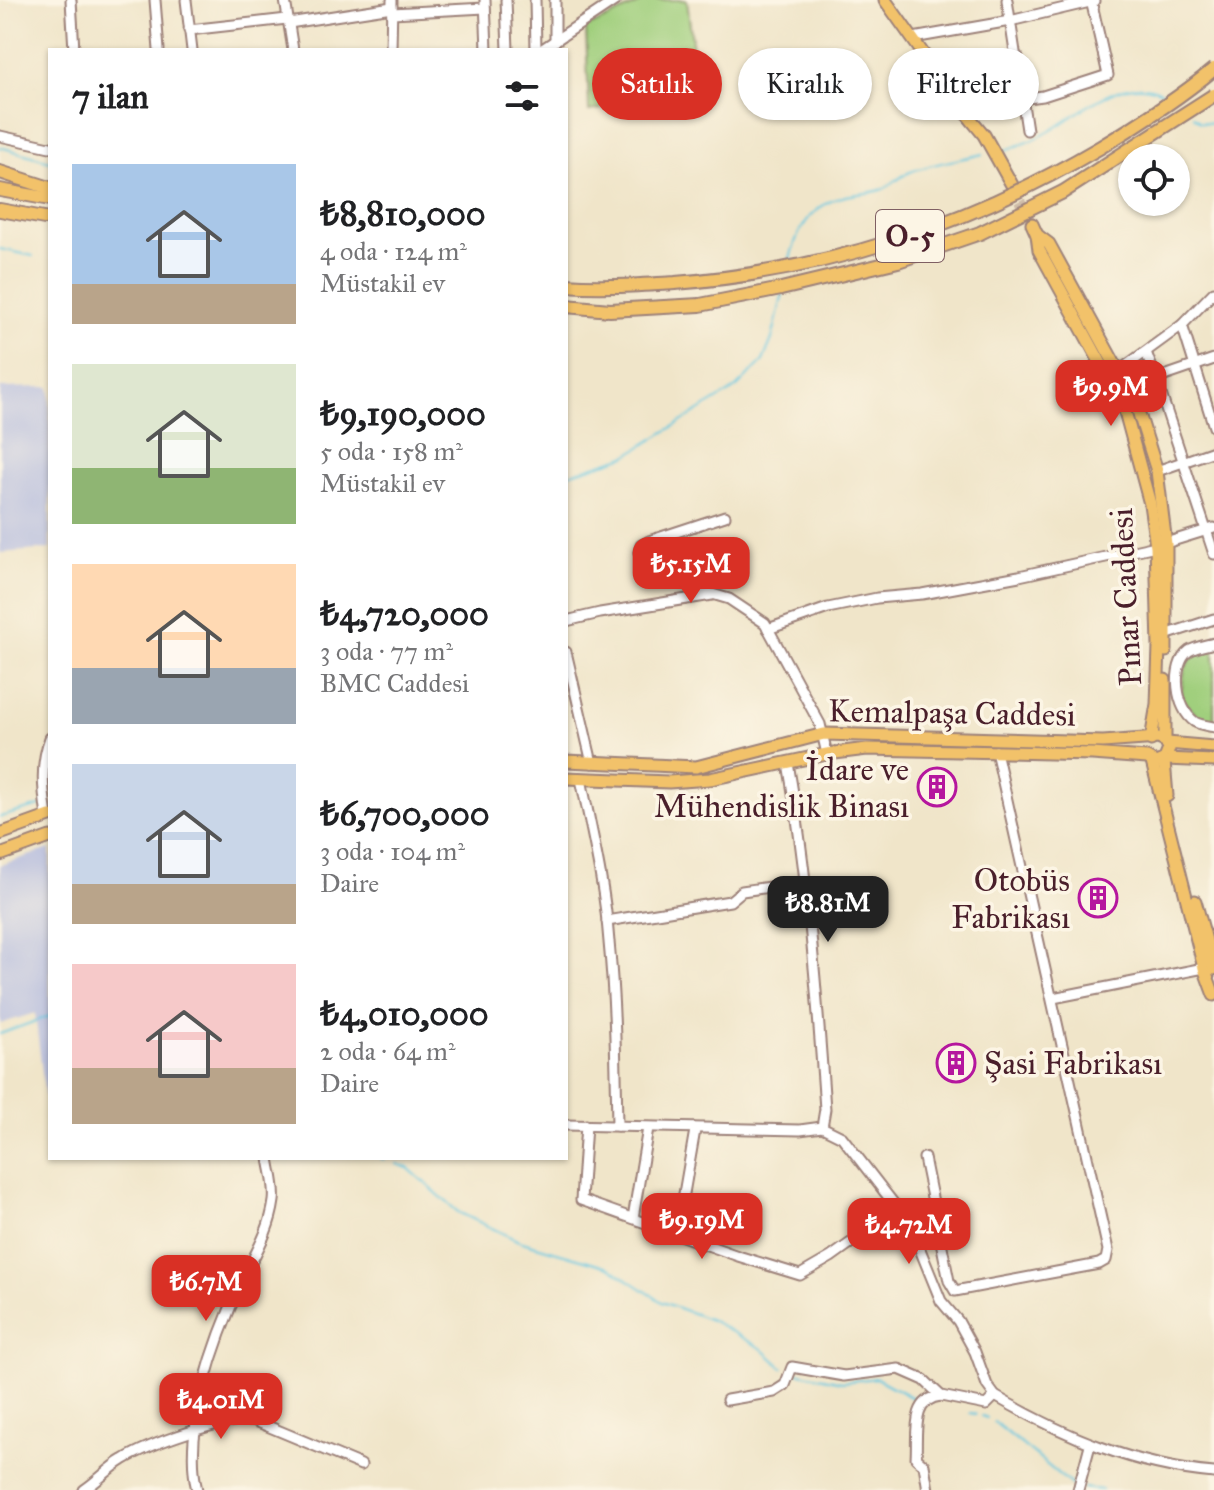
<!DOCTYPE html>
<html lang="tr">
<meta charset="utf-8">
<style>
:root{--surface:#fff;--page:#f6f6f6;--text:#202124;--muted:#757577;--accent:#d93025}
body{margin:0;font-family:"IM FELL Great Primer",serif;background:var(--page);color:var(--text);height:100vh;display:flex;flex-direction:column;font-size:30px;white-space:nowrap}
*{box-sizing:border-box;margin:0}
p{font-size:26px;color:var(--muted)}
.icon{flex:none;width:44px;height:44px;fill:none;stroke:currentColor;stroke-width:2;stroke-linecap:round;stroke-linejoin:round}
.map{position:relative;flex:1;overflow:hidden}
.sheet{position:absolute;left:48px;top:48px;width:520px;height:1112px;display:flex;flex-direction:column;background:var(--surface);border-radius:0px;box-shadow:0 2px 6px #0004}
.sheet>*{flex:none}
.hud{position:absolute;left:592px;top:48px;width:502px;height:72px;display:flex;gap:16px}
.controls{position:absolute;left:1118px;top:144px;display:grid;gap:16px}
.controls a{display:grid;place-items:center;width:72px;height:72px;border-radius:50%;background:var(--surface);box-shadow:0 2px 6px #0004;font-size:40px}
.price{position:absolute;translate:-50% -68px;padding:0 18px;border-radius:16px;background:var(--accent);color:#fff;font-size:26px;line-height:52px;filter:drop-shadow(0 2px 4px #0008)}
.price::after{content:'';position:absolute;left:50%;top:48px;width:24px;height:18px;margin-left:-12px;background:inherit;clip-path:polygon(0 0,100% 0,50% 100%)}
.price.current{background:#222;color:#fff}
ul{padding:0;list-style:none}
li{display:flex;align-items:center;gap:24px;height:200px;padding:0 24px}
li span{display:grid;place-items:center;flex:none;width:224px;height:160px;border-radius:0px;color:#555}
li>.icon{margin-inline-start:auto}
span .icon{width:96px;height:96px;fill:#fffc;stroke-width:1}
li b{font-size:34px}
h2{display:flex;justify-content:space-between;align-items:center;height:96px;padding:0 24px;font-size:34px}
.chip{padding:0 28px;border-radius:36px;background:var(--surface);box-shadow:0 2px 6px #0004;font-size:28px;line-height:72px}
.chip.current{background:var(--accent);color:#fff}
.map>svg:first-child{display:block}
</style>
<div class="map">
<svg width="1214" height="1490" viewBox="0 0 1214 1490">
<rect width="100%" height="100%" fill="#fcf5e5"/>
<filter id="ink" filterUnits="userSpaceOnUse"><feTurbulence type="fractalNoise" baseFrequency=".0125" numOctaves="2"/><feDisplacementMap in="SourceGraphic" scale="16" xChannelSelector="R" yChannelSelector="G"/><feConvolveMatrix kernelMatrix="1 2 1 2 8 2 1 2 1" color-interpolation-filters="sRGB"/></filter>
<filter id="wash" filterUnits="userSpaceOnUse"><feTurbulence type="fractalNoise" baseFrequency=".006" numOctaves="4" result="noise"/><feDisplacementMap in="SourceGraphic" scale="32" xChannelSelector="R" yChannelSelector="G"/><feGaussianBlur stdDeviation="1.8" result="paint"/><feColorMatrix in="noise" values="0 0 0 0 0 0 0 0 0 0 0 0 0 0 0 0 0 1.4 0 .05"/><feComposite in="paint" operator="in"/></filter>
<g filter="url(#wash)">
<rect width="100%" height="100%" fill="#f0e5c9"/>
<g fill="#bec3de">
<polygon points="50,387 50,549 0,553 0,388"/>
<polygon points="50,849 50,1098 45,1096 35,1013 0,1024 0,865"/>
</g>
<g fill="#a0cf7d" stroke="#757754" stroke-width="2">
<polygon points="647,0 687,0 698,92 589,111 586,28"/>
<path d="M1214,646V721C1196,720 1190,709 1181,695C1185,664 1183,658 1214,646Z"/>
</g>
<g fill="none" stroke-linecap="round" stroke-linejoin="round">
<g stroke="#63c7e1" stroke-width="2">
<polyline points="1193,116 1200,122 1214,123"/>
<polyline points="0,147 50,161"/>
<path d="M1000,152C1019,146 1035,140 1052,130C1084,110 1131,67 1169,97"/>
<polyline points="0,249 33,256"/>
<path d="M789,263C796,231 811,204 846,196C858,193 871,194 883,189C893,185 900,176 910,172C933,163 958,160 983,154"/>
<polyline points="566,475 626,456 736,388 763,361 772,339 783,293"/>
<polyline points="0,817 40,806"/>
<polyline points="0,1034 50,1016"/>
<polyline points="381,1158 385,1160"/>
<polyline points="397,1164 408,1168 458,1212 519,1241 609,1267 662,1302 711,1320 761,1348 783,1368"/>
<polyline points="796,1372 842,1382 876,1378 920,1402"/>
<polyline points="970,1413 976,1414"/>
<polyline points="982,1416 987,1418"/>
<polyline points="994,1422 1073,1486"/>
<polyline points="1084,1488 1103,1490"/>
</g>
</g>
</g>
<g filter="url(#ink)">
<g fill="none" stroke-linecap="round" stroke-linejoin="round">
<polyline stroke="#cfbda9" stroke-width="11" stroke-dasharray="11 5.5" stroke-linecap="butt" points="1012,186 1032,224"/>
<defs>
<g id="minor">
<polyline points="71,0 74,50"/>
<polyline points="155,0 159,50"/>
<polyline points="186,0 192,50"/>
<polyline points="285,0 293,50"/>
<polyline points="485,0 487,50"/>
<polyline points="506,0 508,50"/>
<polyline points="535,0 536,50"/>
<polyline points="1007,0 1027,130"/>
<polyline points="392,13 485,8"/>
<polyline points="289,23 392,7"/>
<polyline points="189,30 287,19"/>
<polyline points="913,38 1010,21 1094,1"/>
<polyline points="555,41 555,0"/>
<polyline points="391,50 392,0"/>
<polyline points="541,50 616,0"/>
<polyline points="936,72 1018,57"/>
<polyline points="961,107 1043,96 1108,75 1091,0"/>
<polyline points="0,136 50,147"/>
<polyline points="1182,325 1214,427"/>
<polyline points="1146,352 1156,379 1214,359"/>
<polyline points="1119,371 1182,325 1214,292"/>
<polyline points="1156,379 1214,554"/>
<polyline points="1157,471 1214,451"/>
<polyline points="725,516 649,541 641,545 639,552 646,559 692,588 729,599 765,623 820,724 827,754"/>
<polyline points="566,621 600,613 712,595"/>
<polyline points="768,629 828,608 877,598 922,594 1019,576 1156,546 1214,528"/>
<polyline points="1162,636 1214,619"/>
<path d="M1214,643C1207,645 1195,647 1189,651C1170,665 1176,710 1195,722C1200,725 1209,726 1214,727"/>
<polyline points="566,652 592,763"/>
<path d="M788,763C808,877 817,994 825,1109L822,1127"/>
<path d="M581,779C592,833 605,887 609,942C615,1003 616,1065 617,1126"/>
<path d="M47,817C43,789 40,765 50,738"/>
<polyline points="607,921 730,901 742,891 805,882"/>
<polyline points="1053,998 1204,968"/>
<path d="M566,1125L800,1130L822,1127L842,1137L894,1204L917,1242L941,1301L958,1321L975,1352L987,1385L995,1396C1064,1436 1134,1466 1214,1473"/>
<polyline points="586,1125 581,1200 738,1256 800,1275 831,1257 898,1209"/>
<polyline points="924,1158 949,1281 955,1291 1099,1264 1106,1260 1108,1250 996,751"/>
<polyline points="633,1218 648,1128"/>
<polyline points="677,1234 695,1130"/>
<polyline points="727,1400 774,1392 785,1385 792,1367 844,1376 899,1369 924,1380 941,1396 986,1405 995,1396"/>
<path d="M84,1490C98,1481 109,1468 123,1460C149,1444 224,1417 253,1420L361,1465"/>
<path d="M197,1490C182,1429 216,1337 242,1281C255,1254 270,1231 274,1201C276,1187 271,1172 269,1158"/>
<path d="M928,1490L924,1465L916,1458C918,1435 910,1399 941,1396"/>
<polyline points="1078,1490 1090,1445"/>
</g>
<g id="major">
<polyline points="885,0 961,107 984,135 1012,185"/>
<polyline points="1032,224 1037,235 1039,250 1123,404 1150,504 1156,546 1159,646 1157,704 1151,740"/>
<polyline points="1037,235 1049,244 1135,401 1157,471 1166,544 1166,651"/>
<polyline points="1165,741 1165,680"/>
<polyline points="1167,743 1214,747"/>
<polyline points="1165,759 1214,761"/>
<polyline points="566,761 696,767 824,734 1103,742 1158,738 1165,741 1169,749 1165,759 1156,763 1147,758 1092,754 867,749 827,754 710,779 669,782 566,778"/>
<polyline points="1164,761 1167,796"/>
<polyline points="1152,762 1204,968 1214,995"/>
<polyline points="0,834 50,816"/>
<polyline points="0,855 50,837"/>
<polyline points="1195,901 1214,969"/>
</g>
<g id="highway">
<polyline points="0,172 50,188"/>
<polyline points="0,190 50,199"/>
<polyline points="0,210 50,219"/>
</g>
</defs>
<use href="#minor" stroke="#9d827a" stroke-width="13"/>
<use href="#major" stroke="#9d827a" stroke-width="15"/>
<use href="#highway" stroke="#9d827a" stroke-width="16"/>
<use href="#minor" stroke="#fff" stroke-width="9"/>
<use href="#major" stroke="#f2c26a" stroke-width="11"/>
<use href="#highway" stroke="#f2c26a" stroke-width="12"/>
<defs>
<g id="highway-bridge">
<path d="M566,285C603,288 638,285 675,283C829,271 966,226 1099,148C1139,124 1178,99 1214,69"/>
<polyline points="566,306 610,310 700,305 781,289 898,261 980,233 1063,192 1214,95"/>
</g>
</defs>
<use href="#highway-bridge" stroke="#9d827a" stroke-width="16" stroke-linecap="butt"/>
<use href="#highway-bridge" stroke="#f2c26a" stroke-width="12"/>
</g>
</g>
<defs>
<symbol id="building-ring" viewBox="-11 -11 22 22"><circle r="9.5" fill="#fcf5e5" stroke="#b5179e" stroke-width="1.5"/><path d="M-4-6H4V6H1V3H-1V6H-4ZM-2.5-4.3h1.7v1.8h-1.7ZM.8-4.3h1.7v1.8H.8ZM-2.5-1h1.7V.8h-1.7ZM.8-1h1.7V.8H.8Z" fill="#b5179e"/></symbol>
</defs>
<g fill-rule="evenodd">
<use href="#building-ring" x="915" y="765" width="44" height="44"/>
<use href="#building-ring" x="1076" y="876" width="44" height="44"/>
<use href="#building-ring" x="934" y="1041" width="44" height="44"/>
</g>
<g text-anchor="middle" dominant-baseline="central" stroke-width="7" stroke-linejoin="round" paint-order="stroke">
<rect fill="#fcf5e5" stroke="#7f5f63" stroke-width="2" x="876" y="210" width="68" height="52" rx="6"/>
<g font-size="30" font-weight="bold" fill="#4a1f2b">
<text x="910" y="236">O-5</text>
</g>
<g font-size="32" fill="#4a1f2b" stroke="#fcf5e5">
<text transform="translate(1126 597) rotate(-93)">Pınar Caddesi</text>
<text transform="translate(952 713) rotate(1)">Kemalpaşa Caddesi</text>
</g>
<g font-size="32" fill="#4a1f2b" stroke="#fcf5e5" text-anchor="end">
<text x="909" y="769">İdare ve<tspan x="909" dy="37">Mühendislik Binası</tspan></text>
<text x="1070" y="880">Otobüs<tspan x="1070" dy="37">Fabrikası</tspan></text>
<text x="984" y="1063" text-anchor="start">Şasi Fabrikası</text>
</g>
</g>
</svg>
<div class="controls">
<a><svg class="icon" aria-label="locate" viewBox="0 0 24 24"><circle cx="12" cy="12" r="6"/><path d="M12 2v4M12 18v4M2 12h4M18 12h4"/></svg></a>
</div>
<b class="price" style="left:1111px;top:428px">₺9.9M</b>
<b class="price" style="left:691px;top:605px">₺5.15M</b>
<b class="price current" style="left:828px;top:944px">₺8.81M</b>
<b class="price" style="left:702px;top:1261px">₺9.19M</b>
<b class="price" style="left:909px;top:1266px">₺4.72M</b>
<b class="price" style="left:206px;top:1323px">₺6.7M</b>
<b class="price" style="left:221px;top:1441px">₺4.01M</b>
<div class="hud">
<a class="chip current">Satılık</a>
<a class="chip">Kiralık</a>
<a class="chip">Filtreler</a>
</div>
<section class="sheet">
<h2>7 ilan<svg class="icon" aria-label="filters" viewBox="0 0 24 24"><path d="M4 7h16M4 17h16"/><circle cx="9" cy="7" r="2"/><circle cx="15" cy="17" r="2"/></svg></h2>
<ul>
<li><span style="background:linear-gradient(#a9c7e8 75%,#b9a48a 0)"><svg class="icon" aria-label="home" viewBox="0 0 24 24"><path d="M3 11l9-7 9 7M6 9v11h12V9"/></svg></span><div><b>₺8,810,000</b><p>4 oda · 124 m²</p><p>Müstakil ev</p></div></li>
<li><span style="background:linear-gradient(#dfe7d0 65%,#8fb573 0)"><svg class="icon" aria-label="home" viewBox="0 0 24 24"><path d="M3 11l9-7 9 7M6 9v11h12V9"/></svg></span><div><b>₺9,190,000</b><p>5 oda · 158 m²</p><p>Müstakil ev</p></div></li>
<li><span style="background:linear-gradient(#ffd9b3 65%,#9aa5b1 0)"><svg class="icon" aria-label="home" viewBox="0 0 24 24"><path d="M3 11l9-7 9 7M6 9v11h12V9"/></svg></span><div><b>₺4,720,000</b><p>3 oda · 77 m²</p><p>BMC Caddesi</p></div></li>
<li><span style="background:linear-gradient(#c9d6e8 75%,#b9a48a 0)"><svg class="icon" aria-label="home" viewBox="0 0 24 24"><path d="M3 11l9-7 9 7M6 9v11h12V9"/></svg></span><div><b>₺6,700,000</b><p>3 oda · 104 m²</p><p>Daire</p></div></li>
<li><span style="background:linear-gradient(#f6c9c9 65%,#b9a48a 0)"><svg class="icon" aria-label="home" viewBox="0 0 24 24"><path d="M3 11l9-7 9 7M6 9v11h12V9"/></svg></span><div><b>₺4,010,000</b><p>2 oda · 64 m²</p><p>Daire</p></div></li>
</ul>
</section>
</div>
